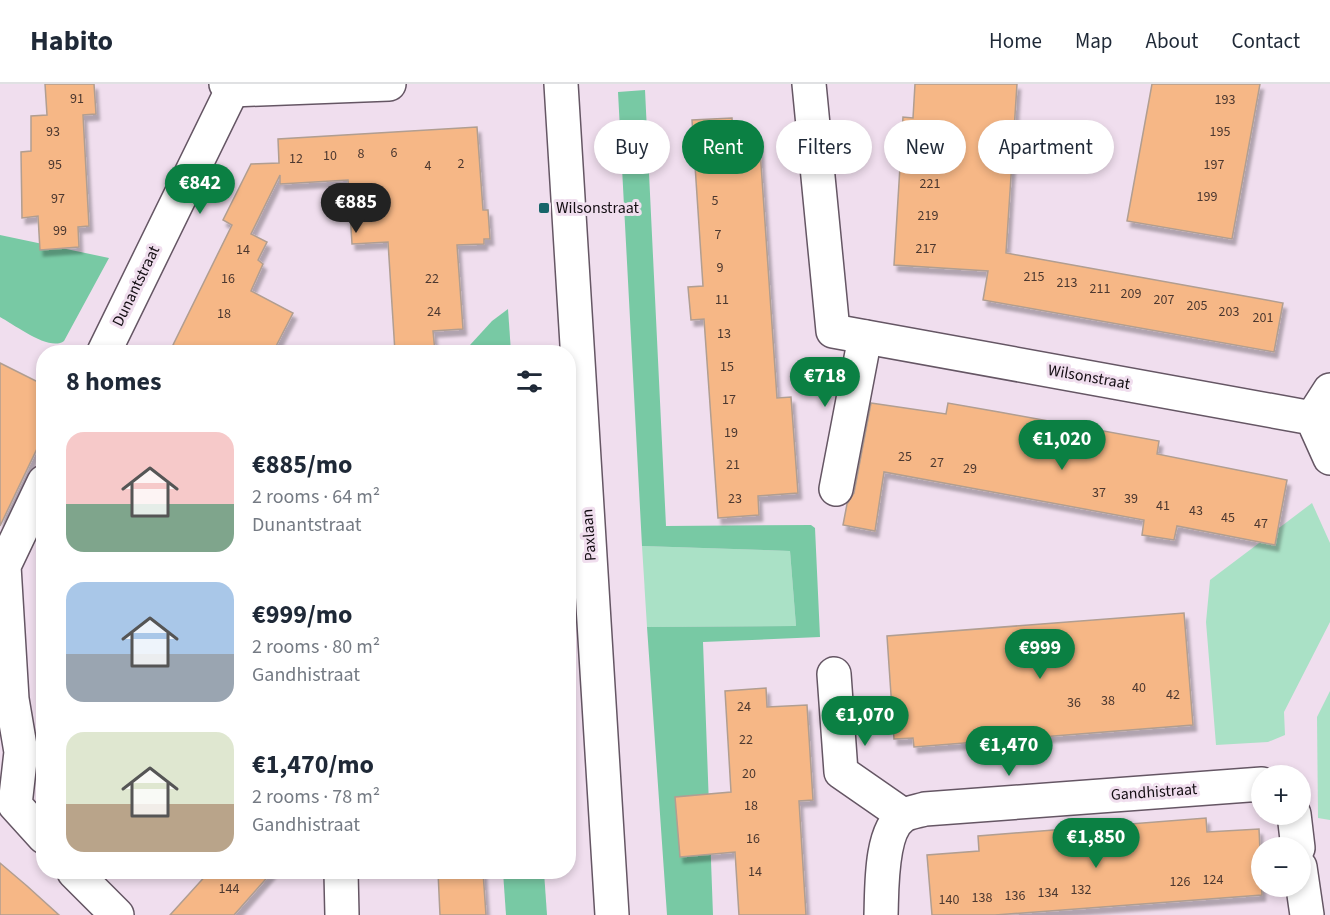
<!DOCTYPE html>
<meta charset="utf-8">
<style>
:root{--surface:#fff;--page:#f2f2f3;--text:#1f2937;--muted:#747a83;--line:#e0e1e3;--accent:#0b8043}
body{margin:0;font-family:"Source Sans 3",sans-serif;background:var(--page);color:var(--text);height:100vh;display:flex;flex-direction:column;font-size:22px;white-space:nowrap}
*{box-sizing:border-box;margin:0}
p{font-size:20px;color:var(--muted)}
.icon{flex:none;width:33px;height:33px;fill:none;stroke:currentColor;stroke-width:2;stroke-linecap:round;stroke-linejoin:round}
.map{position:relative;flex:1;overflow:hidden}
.details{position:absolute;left:36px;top:261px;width:540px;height:534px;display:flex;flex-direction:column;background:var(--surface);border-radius:24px;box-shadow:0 3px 9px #0003}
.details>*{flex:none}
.top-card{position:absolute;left:594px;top:36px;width:570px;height:54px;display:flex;gap:12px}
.fabs{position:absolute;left:1251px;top:681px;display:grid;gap:12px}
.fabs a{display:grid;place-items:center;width:60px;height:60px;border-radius:50%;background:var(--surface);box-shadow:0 3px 9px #0003;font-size:30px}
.price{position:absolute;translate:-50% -51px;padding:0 14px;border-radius:21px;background:var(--accent);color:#fff;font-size:20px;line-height:39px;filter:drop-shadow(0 2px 3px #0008)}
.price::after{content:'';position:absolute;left:50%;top:36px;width:18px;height:14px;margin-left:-9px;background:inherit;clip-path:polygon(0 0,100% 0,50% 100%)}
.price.current{background:#222;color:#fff}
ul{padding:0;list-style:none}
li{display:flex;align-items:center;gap:18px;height:150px;padding:0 30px}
li span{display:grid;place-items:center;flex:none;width:168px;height:120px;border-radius:18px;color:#555}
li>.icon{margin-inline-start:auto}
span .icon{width:72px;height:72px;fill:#fffc;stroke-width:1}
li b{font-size:26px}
h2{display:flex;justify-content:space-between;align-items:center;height:72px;padding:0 30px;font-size:26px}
.pill{padding:0 21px;border-radius:27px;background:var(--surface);box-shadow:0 3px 9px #0003;font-size:21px;line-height:54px}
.pill.current{background:var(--accent);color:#fff}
header{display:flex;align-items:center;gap:36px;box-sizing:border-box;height:84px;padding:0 30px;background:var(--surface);border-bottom:2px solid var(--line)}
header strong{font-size:28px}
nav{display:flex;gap:33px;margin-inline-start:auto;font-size:21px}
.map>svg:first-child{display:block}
</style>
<header>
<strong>Habito</strong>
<nav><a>Home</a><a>Map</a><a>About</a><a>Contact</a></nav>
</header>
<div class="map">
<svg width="1330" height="831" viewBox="0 0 1330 831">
<defs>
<filter id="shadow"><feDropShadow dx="3.5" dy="6" stdDeviation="1.5" flood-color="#0004"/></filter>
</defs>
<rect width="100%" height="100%" fill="#f0deee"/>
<g fill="#aae1c6">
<polygon points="1312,419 1330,459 1330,538 1284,628 1285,651 1268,658 1216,661 1206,538 1210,496"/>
<polygon points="642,462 790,467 796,542 647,543"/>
<polygon points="1330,607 1330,736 1318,734 1317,633"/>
</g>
<g fill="#78c9a4">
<polygon points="645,6 666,442 811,441 815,444 820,553 703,558 713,831 667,831 647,543 796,542 790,467 642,462 618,8"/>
<path d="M0,151L109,174L64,257C50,268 15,241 0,233Z"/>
<polygon points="508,225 511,268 470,268 470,261 492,237"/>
<polygon points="503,788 544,788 547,831 506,831"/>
</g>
<g fill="#f6b786" stroke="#b19e91" stroke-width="1.5" filter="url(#shadow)">
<polygon points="45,0 94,0 96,30 83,31 89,142 78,143 79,163 40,166 38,132 22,134 21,68 31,67 31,32 47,31"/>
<polygon points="915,0 1017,0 1006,169 1283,219 1274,268 983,216 988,187 894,181 903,33 913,34"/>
<polygon points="1152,0 1260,0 1232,155 1127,137"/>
<polygon points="732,34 733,53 759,51 777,314 791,313 798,409 758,412 759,431 718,434 704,235 691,236 688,203 703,202 692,36"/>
<polygon points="477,43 483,126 488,126 490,155 484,155 484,160 457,161 463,245 433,247 435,268 395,268 388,158 352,160 348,96 280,100 280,91 251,150 267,158 258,176 263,180 251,207 293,229 273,268 187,268 173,261 232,141 223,136 251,80 279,79 278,55"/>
<polygon points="0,279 44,301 44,350 0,442"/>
<polygon points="871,319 946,330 948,319 999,328 1159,357 1157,370 1287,396 1275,461 1177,442 1174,456 1142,451 1144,436 884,388 875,447 843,441 847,420 854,409"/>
<polygon points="1184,529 1193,641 914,663 913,654 894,655 887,552"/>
<polygon points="766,604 767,623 807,621 813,716 799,717 806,831 739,831 735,768 680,773 675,713 731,708 725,607"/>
<polygon points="1206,734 1207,748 1259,745 1262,811 995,831 932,831 927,771 979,767 978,752"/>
<polygon points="0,779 27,802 59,831 0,831"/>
<polygon points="209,788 272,788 234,831 170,831"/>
<polygon points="438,788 483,788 486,831 440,831"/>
</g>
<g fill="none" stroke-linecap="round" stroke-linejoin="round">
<defs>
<g id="minor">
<polyline points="561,0 612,831"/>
<polyline points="809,0 833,247 1312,334 1330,374"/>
<polyline points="232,6 389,0"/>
<polyline points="104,268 232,6 226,0"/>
<polyline points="1312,334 1330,306"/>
<polyline points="44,398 4,482 12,615 21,668 15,721 44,753"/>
<polyline points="836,405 865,253"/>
<polyline points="834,590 841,688 903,731"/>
<polyline points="1294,730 1298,764"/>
<polyline points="1300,783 1307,831"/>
<polyline points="74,788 117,831"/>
<polyline points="341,788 342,831"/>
<path d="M881,831C882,805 880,747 903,732C909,728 919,727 925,725L1262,700"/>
</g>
</defs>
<use href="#minor" stroke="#655664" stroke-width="36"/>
<use href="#minor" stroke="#fff" stroke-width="33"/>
</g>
<rect fill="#17656a" stroke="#f0deee" stroke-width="2" x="538" y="118" width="12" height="12" rx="3"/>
<g text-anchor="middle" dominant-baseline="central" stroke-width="6" stroke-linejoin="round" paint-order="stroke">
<g font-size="14" fill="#4c3830">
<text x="77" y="15">91</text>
<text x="1225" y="16">193</text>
<text x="53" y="48">93</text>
<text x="1220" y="48">195</text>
<text x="394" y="69">6</text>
<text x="361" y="70">8</text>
<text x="330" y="72">10</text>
<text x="296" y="75">12</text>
<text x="461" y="80">2</text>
<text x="55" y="81">95</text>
<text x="1214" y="81">197</text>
<text x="428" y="82">4</text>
<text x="930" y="100">221</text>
<text x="1207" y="113">199</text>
<text x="58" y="115">97</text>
<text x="715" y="117">5</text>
<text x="928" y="132">219</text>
<text x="60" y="147">99</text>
<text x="718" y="151">7</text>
<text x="926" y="165">217</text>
<text x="243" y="166">14</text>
<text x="720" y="184">9</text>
<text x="1034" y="193">215</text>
<text x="228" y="195">16</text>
<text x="432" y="195">22</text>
<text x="1067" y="199">213</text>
<text x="1100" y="205">211</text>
<text x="1131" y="210">209</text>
<text x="722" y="216">11</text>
<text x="1164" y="216">207</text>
<text x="1197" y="222">205</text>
<text x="434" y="228">24</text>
<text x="1229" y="228">203</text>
<text x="224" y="230">18</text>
<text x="1263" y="234">201</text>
<text x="724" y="250">13</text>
<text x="727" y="283">15</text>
<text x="729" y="316">17</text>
<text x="731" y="349">19</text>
<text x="905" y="373">25</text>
<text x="937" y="379">27</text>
<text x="733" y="381">21</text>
<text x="970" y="385">29</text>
<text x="1099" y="409">37</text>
<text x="735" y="415">23</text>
<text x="1131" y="415">39</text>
<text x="1163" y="422">41</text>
<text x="1196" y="427">43</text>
<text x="1228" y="434">45</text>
<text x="1261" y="440">47</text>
<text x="1139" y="604">40</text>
<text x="1173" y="611">42</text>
<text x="1108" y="617">38</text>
<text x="1074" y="619">36</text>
<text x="744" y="623">24</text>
<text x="746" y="656">22</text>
<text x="749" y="690">20</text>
<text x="751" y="722">18</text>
<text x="753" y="755">16</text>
<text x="755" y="788">14</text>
<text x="1213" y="796">124</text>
<text x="1180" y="798">126</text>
<text x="229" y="805">144</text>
<text x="1081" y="806">132</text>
<text x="1048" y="809">134</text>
<text x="1015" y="812">136</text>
<text x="982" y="814">138</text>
<text x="949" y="816">140</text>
</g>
<g font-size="16" fill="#140e13" stroke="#f0deee" text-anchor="start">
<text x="556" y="124">Wilsonstraat</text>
</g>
<g font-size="16" fill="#140e13" stroke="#f0deee">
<text transform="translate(136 202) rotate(-64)">Dunantstraat</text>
<text transform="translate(1089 293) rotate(10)">Wilsonstraat</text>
<text transform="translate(589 451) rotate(-94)">Paxlaan</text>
<text transform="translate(1154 708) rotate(-4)">Gandhistraat</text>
</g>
</g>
</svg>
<div class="fabs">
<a>+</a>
<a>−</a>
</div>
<b class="price" style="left:200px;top:131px">€842</b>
<b class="price current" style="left:356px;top:150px">€885</b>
<b class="price" style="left:825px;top:324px">€718</b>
<b class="price" style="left:1062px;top:387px">€1,020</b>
<b class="price" style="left:1040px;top:596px">€999</b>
<b class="price" style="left:865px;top:663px">€1,070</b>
<b class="price" style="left:1009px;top:693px">€1,470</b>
<b class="price" style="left:1096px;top:785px">€1,850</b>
<div class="top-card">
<a class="pill">Buy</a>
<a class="pill current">Rent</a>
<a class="pill">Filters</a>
<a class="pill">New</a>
<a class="pill">Apartment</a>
</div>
<section class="details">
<h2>8 homes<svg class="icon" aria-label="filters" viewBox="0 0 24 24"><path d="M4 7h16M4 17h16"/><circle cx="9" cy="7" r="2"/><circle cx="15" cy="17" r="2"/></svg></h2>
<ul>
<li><span style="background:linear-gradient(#f6c9c9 60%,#7fa58c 0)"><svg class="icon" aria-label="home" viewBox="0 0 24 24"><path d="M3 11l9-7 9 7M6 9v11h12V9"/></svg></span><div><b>€885/mo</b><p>2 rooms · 64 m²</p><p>Dunantstraat</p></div></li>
<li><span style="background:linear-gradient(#a9c7e8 60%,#9aa5b1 0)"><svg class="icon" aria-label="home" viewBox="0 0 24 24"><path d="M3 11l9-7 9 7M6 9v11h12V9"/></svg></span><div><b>€999/mo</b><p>2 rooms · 80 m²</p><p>Gandhistraat</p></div></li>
<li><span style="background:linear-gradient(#dfe7d0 60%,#b9a48a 0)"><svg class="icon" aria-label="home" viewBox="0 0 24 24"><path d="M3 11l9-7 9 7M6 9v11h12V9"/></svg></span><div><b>€1,470/mo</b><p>2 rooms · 78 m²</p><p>Gandhistraat</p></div></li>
</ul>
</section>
</div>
